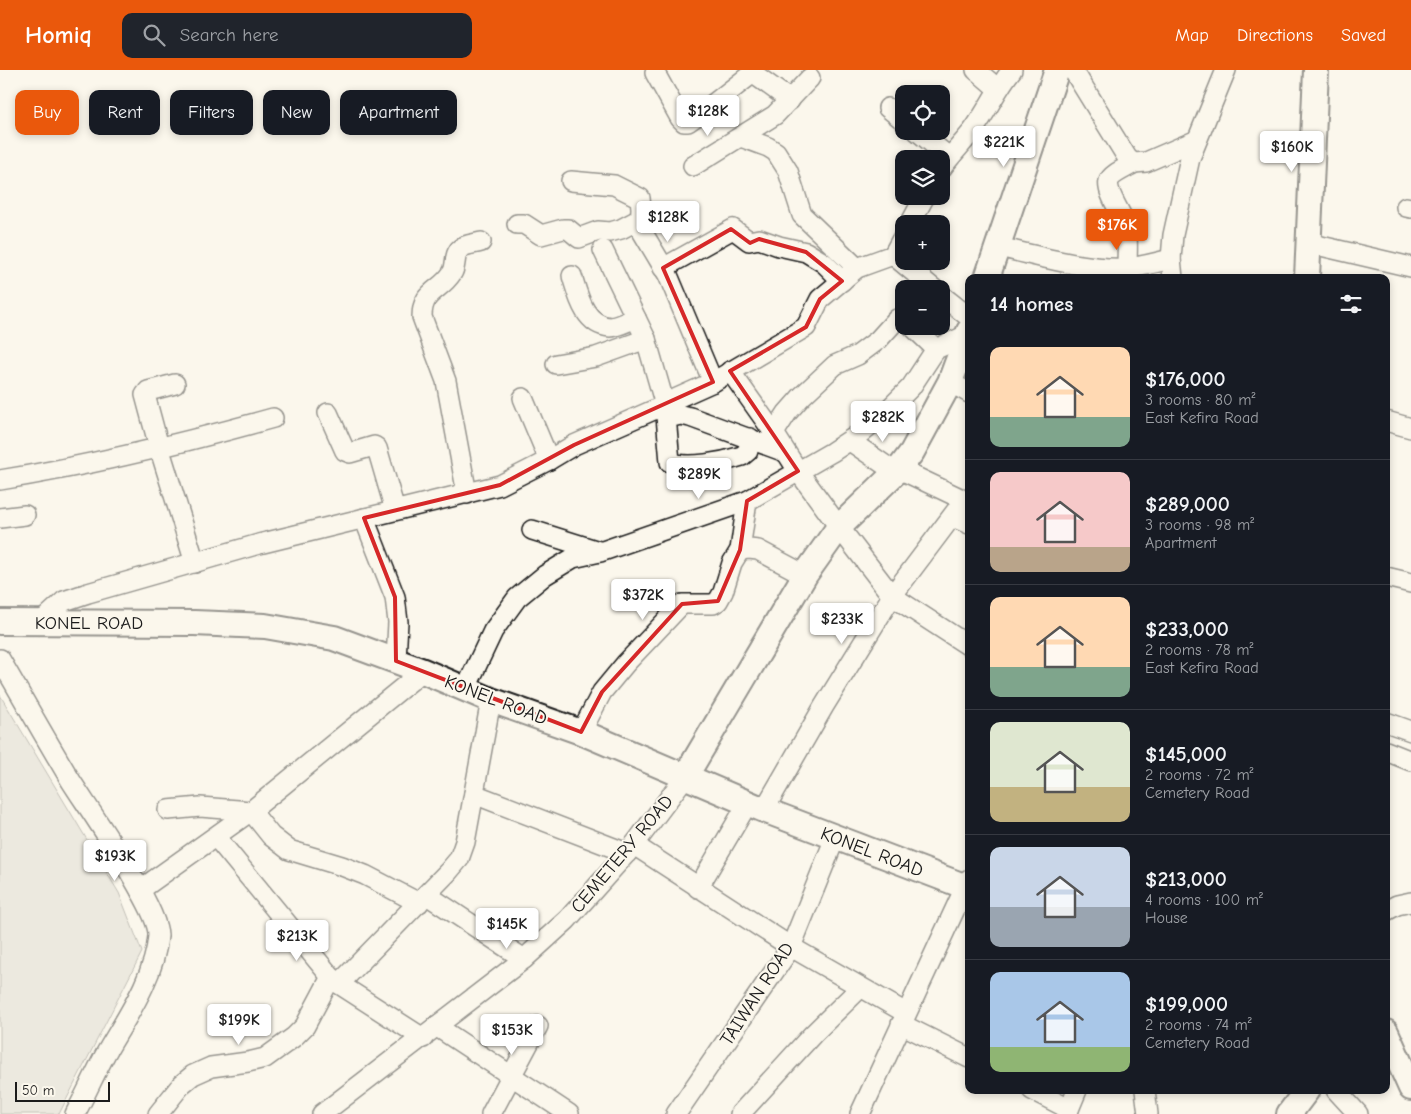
<!DOCTYPE html>
<meta charset="utf-8">
<style>
:root{--surface:#171b24;--page:#20242c;--text:#f1f3f6;--muted:#9ea1a6;--line:#363941;--accent:#ea580c}
body{margin:0;font-family:"Comic Neue",sans-serif;background:var(--page);color:var(--text);height:100vh;display:flex;flex-direction:column;font-size:19px;white-space:nowrap}
*{box-sizing:border-box;margin:0}
p{font-size:16px;color:var(--muted)}
.icon{flex:none;width:28px;height:28px;fill:none;stroke:currentColor;stroke-width:2;stroke-linecap:round;stroke-linejoin:round}
.map{position:relative;flex:1;overflow:hidden}
.panel{position:absolute;left:965px;top:204px;width:425px;height:820px;display:flex;flex-direction:column;background:var(--surface);border-radius:10px;box-shadow:0 2px 8px #0003}
.panel>*{flex:none}
.top-card{position:absolute;left:15px;top:20px;width:475px;height:45px;display:flex;gap:10px}
.tools{position:absolute;left:895px;top:15px;display:grid;gap:10px}
.tools a{display:grid;place-items:center;width:55px;height:55px;border-radius:10px;background:var(--surface);box-shadow:0 2px 8px #0003;font-size:25px}
.scale{position:absolute;left:15px;bottom:12px;width:95px;box-sizing:border-box;padding-left:5px;border:2px solid #1c1c1c;border-top:0;font-size:14px;line-height:18px;white-space:nowrap;color:#1c1c1c;-webkit-text-stroke:4px #fbf7ec;paint-order:stroke}
.price{position:absolute;translate:-50% -42px;padding:0 11px;border-radius:5px;background:#fff;color:#222;font-size:16px;line-height:32px;filter:drop-shadow(0 1px 2px #0008)}
.price::after{content:'';position:absolute;left:50%;top:30px;width:15px;height:11px;margin-left:-8px;background:inherit;clip-path:polygon(0 0,100% 0,50% 100%)}
.price.current{background:var(--accent);color:#fff}
ul{padding:0;list-style:none}
li{display:flex;align-items:center;gap:15px;height:125px;padding:0 25px}
li+li{border-top:1px solid var(--line)}
li span{display:grid;place-items:center;flex:none;width:140px;height:100px;border-radius:10px;color:#555}
li>.icon{margin-inline-start:auto}
span .icon{width:60px;height:60px;fill:#fffc;stroke-width:1}
li b{font-size:21px}
h2{display:flex;justify-content:space-between;align-items:center;height:60px;padding:0 25px;font-size:21px}
.chip{padding:0 18px;border-radius:10px;background:var(--surface);box-shadow:0 2px 8px #0003;font-size:18px;line-height:45px}
.chip.current{background:var(--accent);color:#fff}
header{display:flex;align-items:center;gap:30px;box-sizing:border-box;height:70px;padding:0 25px;background:var(--accent);color:#fff}
header strong{font-size:24px}
nav{display:flex;gap:28px;margin-inline-start:auto;font-size:18px}
.search{width:350px;height:45px;background:var(--page);display:flex;align-items:center;gap:12px;box-sizing:border-box;padding:0 18px;border-radius:10px;color:var(--muted);font-size:19px}
.map>svg:first-child{display:block}
</style>
<header>
<strong>Homiq</strong>
<div class="search"><svg class="icon" aria-label="search" viewBox="0 0 24 24"><circle cx="10" cy="10" r="6"/><path d="M15 15l6 6"/></svg>Search here</div>
<nav><a>Map</a><a>Directions</a><a>Saved</a></nav>
</header>
<div class="map">
<svg width="1411" height="1044" viewBox="0 0 1411 1044">
<rect width="100%" height="100%" fill="#fbf7ec"/>
<filter id="ink" filterUnits="userSpaceOnUse"><feTurbulence type="fractalNoise" baseFrequency=".02" numOctaves="2"/><feDisplacementMap in="SourceGraphic" scale="10" xChannelSelector="R" yChannelSelector="G"/><feConvolveMatrix kernelMatrix="1 2 1 2 8 2 1 2 1" color-interpolation-filters="sRGB"/></filter>
<g filter="url(#ink)">
<polygon fill="#dad7ce" stroke="#7b7a75" points="0,625 119,823 142,882 59,1044 0,1044"/>
<g fill="none" stroke-linecap="round" stroke-linejoin="round">
<defs>
<g id="minor">
<polyline points="976,0 998,19"/>
<polyline points="1073,0 1128,89 1134,93 1146,92 1197,70"/>
<polyline points="655,3 680,48 684,52 688,52 708,38 749,6 753,5 758,7 790,30"/>
<polyline points="888,38 904,51"/>
<polyline points="917,61 949,87"/>
<polyline points="741,67 768,77 776,82 788,101 802,145 857,198"/>
<polyline points="693,96 775,45 810,8"/>
<path d="M941,99C951,85 963,73 974,59C988,40 997,18 1012,0"/>
<polyline points="571,111 614,115 640,128 641,138 640,158 668,205 713,312"/>
<polyline points="1406,137 1411,138"/>
<polyline points="517,154 524,154 541,165 563,159 568,159 579,168 598,161 610,162 621,159 640,149"/>
<polyline points="910,154 925,126"/>
<polyline points="1308,173 1411,197"/>
<path d="M998,177C1040,186 1083,200 1126,198C1141,197 1157,192 1171,189"/>
<path d="M603,180L646,269L665,335L670,392C688,399 723,392 742,386L748,381L750,368"/>
<polyline points="893,185 934,219"/>
<polyline points="663,198 733,159 749,171 759,169 779,176 806,182 824,193 842,211"/>
<path d="M1127,198C1127,182 1129,165 1124,151C1120,141 1106,121 1109,111C1112,103 1127,98 1134,93"/>
<path d="M572,206C578,225 584,255 610,257C617,257 628,251 636,248"/>
<polyline points="1173,208 1171,189 1173,165 1190,88 1226,0"/>
<polyline points="941,225 969,247"/>
<polyline points="912,256 936,279"/>
<polyline points="556,294 596,287 646,269"/>
<polyline points="730,301 774,363 798,401 839,457 892,526 969,576"/>
<polyline points="950,312 969,323"/>
<polyline points="175,314 148,321 145,325 159,377 195,493"/>
<polyline points="523,328 549,390"/>
<polyline points="328,343 345,381 350,383 374,376 377,378 395,440"/>
<polyline points="667,348 681,345 690,347 785,382"/>
<polyline points="1386,351 1411,358"/>
<polyline points="774,363 787,343 802,326 835,295 858,285 878,270 897,249 901,248 904,249"/>
<polyline points="850,371 895,402"/>
<path d="M0,410C92,395 183,373 273,348"/>
<path d="M467,424L446,311L422,247C422,220 440,222 452,203C457,196 453,184 461,178C466,174 475,174 481,172"/>
<polyline points="953,447 969,454"/>
<polyline points="0,448 25,445"/>
<polyline points="364,448 395,527 398,552 396,591"/>
<polyline points="532,460 599,481"/>
<polyline points="740,480 749,479 758,480 805,505"/>
<polyline points="1386,507 1411,513"/>
<polyline points="40,553 64,531 88,523 259,474 500,415 549,390 574,375 665,335 675,329 713,312 806,257 820,229 857,198 893,185 904,165"/>
<path d="M0,589C24,630 47,671 71,711C88,738 160,840 158,866C155,907 126,948 106,983C95,1003 86,1024 75,1044"/>
<polyline points="466,618 493,561 517,528 545,505 573,488 600,482 747,431 832,382 862,362 890,338 911,317 936,279 967,265"/>
<polyline points="1386,652 1411,661"/>
<polyline points="581,662 602,622 626,593 682,534 713,534 718,531 723,522 732,493 740,480 747,431"/>
<polyline points="1386,681 1411,691"/>
<polyline points="474,724 627,783"/>
<polyline points="168,740 200,737 251,741 271,766 289,780 342,796 365,805 419,833"/>
<polyline points="764,740 824,636 892,526 962,433 960,428 899,399"/>
<polyline points="216,767 331,907 339,914 423,968"/>
<polyline points="634,775 791,877 906,943"/>
<polyline points="698,818 748,733"/>
<polyline points="140,820 251,741 423,601"/>
<polyline points="427,825 524,889"/>
<polyline points="1386,841 1397,835 1411,832"/>
<polyline points="339,914 448,802 459,789 465,772 491,630"/>
<polyline points="901,954 969,988"/>
<polyline points="436,956 569,1044"/>
<polyline points="1032,1020 1069,1039"/>
<polyline points="1145,1020 1148,1044"/>
<polyline points="1336,1020 1358,1044"/>
<polyline points="158,1044 182,1014 193,1005 211,997 248,992 265,988 294,967 305,956 331,907"/>
<polyline points="322,1044 524,889 567,850 634,775 685,707"/>
<polyline points="491,1044 538,956"/>
<polyline points="676,1044 791,877 835,768"/>
<polyline points="740,1044 813,964 860,918"/>
<polyline points="860,1044 969,809"/>
<polyline points="1067,1044 1077,1020"/>
</g>
<g id="major">
<polyline points="987,208 1057,0"/>
<polyline points="1307,208 1316,0"/>
<polyline points="0,552 194,553 265,556 334,568 423,601 491,630 581,662 764,740 969,818"/>
<polyline points="685,707 805,505 839,457 899,399 912,382 950,312 969,261"/>
<polyline points="1386,962 1411,1018"/>
<polyline points="1289,1044 1307,1020"/>
</g>
</defs>
<use href="#minor" stroke="#1c1c1c" stroke-width="22"/>
<use href="#major" stroke="#1c1c1c" stroke-width="28"/>
<use href="#minor" stroke="#fbf7ec" stroke-width="19"/>
<use href="#major" stroke="#fbf7ec" stroke-width="24"/>
</g>
</g>
<path d="M0 0H1411V1044H0ZM731,159L750,173L759,169L806,182L842,211L820,229L806,257L730,301L798,401L747,431L740,480L718,531L682,534L602,622L581,662L396,591L395,527L364,448L500,415L574,375L713,312L663,198Z" fill="#fbf7ec" fill-opacity=".55" fill-rule="evenodd"/>
<path fill="none" stroke="#d62828" stroke-width="4" stroke-linejoin="round" d="M731,159L750,173L759,169L806,182L842,211L820,229L806,257L730,301L798,401L747,431L740,480L718,531L682,534L602,622L581,662L396,591L395,527L364,448L500,415L574,375L713,312L663,198Z"/>
<g text-anchor="middle" dominant-baseline="central" stroke-width="4" stroke-linejoin="round" paint-order="stroke">
<g font-size="19" fill="#1c1c1c" stroke="#fbf7ec">
<text x="89" y="553">KONEL ROAD</text>
<text transform="translate(496 630) rotate(21)">KONEL ROAD</text>
<text transform="translate(872 782) rotate(21)">KONEL ROAD</text>
<text transform="translate(622 784) rotate(-50)">CEMETERY ROAD</text>
<text transform="translate(757 924) rotate(-57)">TAIWAN ROAD</text>
</g>
</g>
</svg>
<div class="tools">
<a><svg class="icon" aria-label="locate" viewBox="0 0 24 24"><circle cx="12" cy="12" r="6"/><path d="M12 2v4M12 18v4M2 12h4M18 12h4"/></svg></a>
<a><svg class="icon" aria-label="layers" viewBox="0 0 24 24"><path d="M12 4l9 5-9 5-9-5zM3 14l9 5 9-5"/></svg></a>
<a>+</a>
<a>−</a>
</div>
<div class="scale">50 m</div>
<b class="price" style="left:708px;top:67px">$128K</b>
<b class="price" style="left:1004px;top:98px">$221K</b>
<b class="price" style="left:1292px;top:103px">$160K</b>
<b class="price" style="left:668px;top:173px">$128K</b>
<b class="price current" style="left:1117px;top:181px">$176K</b>
<b class="price" style="left:883px;top:373px">$282K</b>
<b class="price" style="left:699px;top:430px">$289K</b>
<b class="price" style="left:643px;top:551px">$372K</b>
<b class="price" style="left:842px;top:575px">$233K</b>
<b class="price" style="left:115px;top:812px">$193K</b>
<b class="price" style="left:507px;top:880px">$145K</b>
<b class="price" style="left:297px;top:892px">$213K</b>
<b class="price" style="left:239px;top:976px">$199K</b>
<b class="price" style="left:512px;top:986px">$153K</b>
<div class="top-card">
<a class="chip current">Buy</a>
<a class="chip">Rent</a>
<a class="chip">Filters</a>
<a class="chip">New</a>
<a class="chip">Apartment</a>
</div>
<section class="panel">
<h2>14 homes<svg class="icon" aria-label="filters" viewBox="0 0 24 24"><path d="M4 7h16M4 17h16"/><circle cx="9" cy="7" r="2"/><circle cx="15" cy="17" r="2"/></svg></h2>
<ul>
<li><span style="background:linear-gradient(#ffd9b3 70%,#7fa58c 0)"><svg class="icon" aria-label="home" viewBox="0 0 24 24"><path d="M3 11l9-7 9 7M6 9v11h12V9"/></svg></span><div><b>$176,000</b><p>3 rooms · 80 m²</p><p>East Kefira Road</p></div></li>
<li><span style="background:linear-gradient(#f6c9c9 75%,#b9a48a 0)"><svg class="icon" aria-label="home" viewBox="0 0 24 24"><path d="M3 11l9-7 9 7M6 9v11h12V9"/></svg></span><div><b>$289,000</b><p>3 rooms · 98 m²</p><p>Apartment</p></div></li>
<li><span style="background:linear-gradient(#ffd9b3 70%,#7fa58c 0)"><svg class="icon" aria-label="home" viewBox="0 0 24 24"><path d="M3 11l9-7 9 7M6 9v11h12V9"/></svg></span><div><b>$233,000</b><p>2 rooms · 78 m²</p><p>East Kefira Road</p></div></li>
<li><span style="background:linear-gradient(#dfe7d0 65%,#c2b280 0)"><svg class="icon" aria-label="home" viewBox="0 0 24 24"><path d="M3 11l9-7 9 7M6 9v11h12V9"/></svg></span><div><b>$145,000</b><p>2 rooms · 72 m²</p><p>Cemetery Road</p></div></li>
<li><span style="background:linear-gradient(#c9d6e8 60%,#9aa5b1 0)"><svg class="icon" aria-label="home" viewBox="0 0 24 24"><path d="M3 11l9-7 9 7M6 9v11h12V9"/></svg></span><div><b>$213,000</b><p>4 rooms · 100 m²</p><p>House</p></div></li>
<li><span style="background:linear-gradient(#a9c7e8 75%,#8fb573 0)"><svg class="icon" aria-label="home" viewBox="0 0 24 24"><path d="M3 11l9-7 9 7M6 9v11h12V9"/></svg></span><div><b>$199,000</b><p>2 rooms · 74 m²</p><p>Cemetery Road</p></div></li>
</ul>
</section>
</div>
